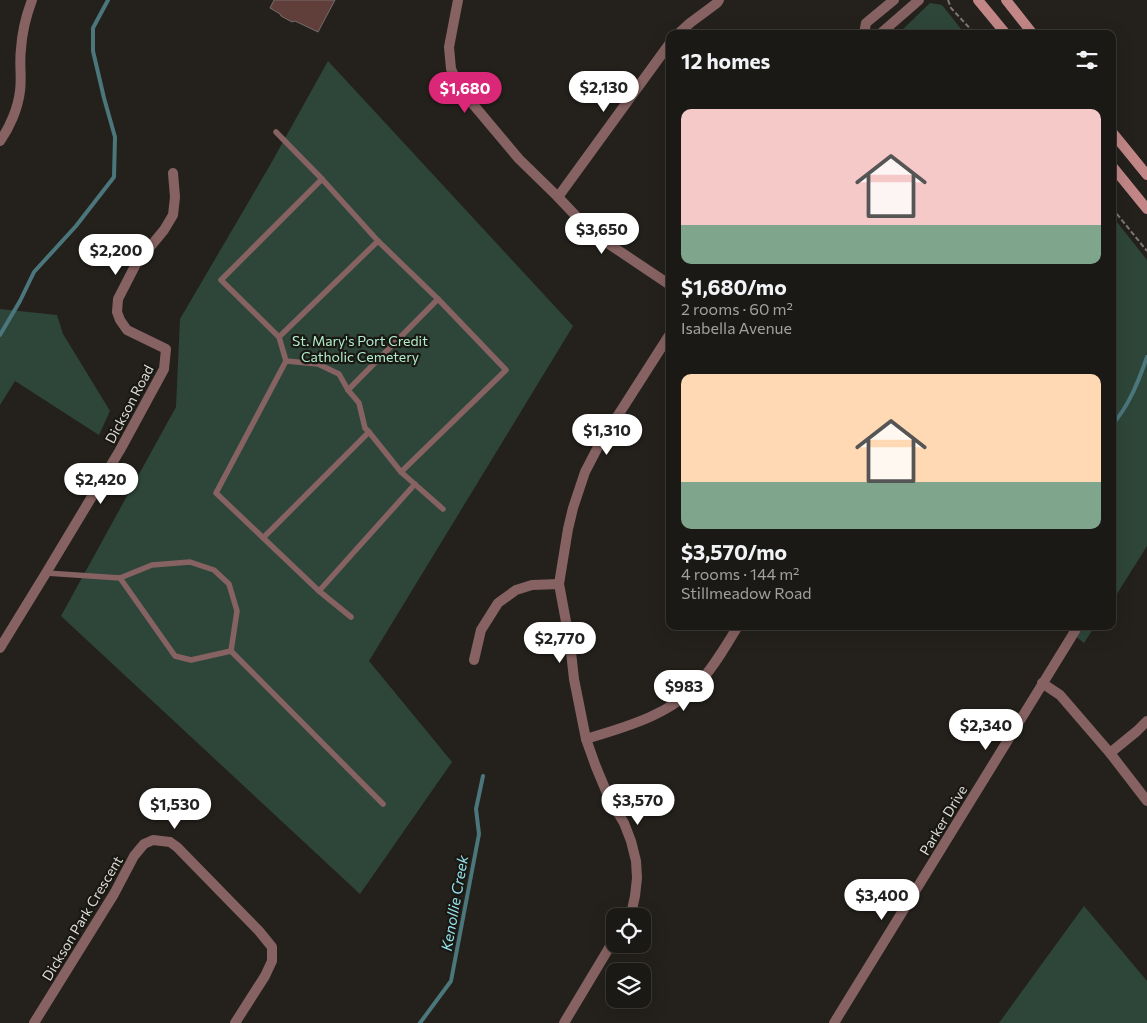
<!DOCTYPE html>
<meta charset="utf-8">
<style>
:root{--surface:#1b1915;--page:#24221e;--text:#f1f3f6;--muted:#a0a0a0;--line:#393834;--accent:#db2777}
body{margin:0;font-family:Commissioner,sans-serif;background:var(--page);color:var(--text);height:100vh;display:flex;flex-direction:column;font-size:19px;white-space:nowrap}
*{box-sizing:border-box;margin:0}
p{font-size:16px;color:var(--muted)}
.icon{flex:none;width:28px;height:28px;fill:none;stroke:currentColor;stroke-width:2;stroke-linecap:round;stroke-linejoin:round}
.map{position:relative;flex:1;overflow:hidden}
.drawer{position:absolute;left:666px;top:30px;width:450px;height:600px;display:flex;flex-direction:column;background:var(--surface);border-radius:10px;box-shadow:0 5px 20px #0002,0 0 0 1px var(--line)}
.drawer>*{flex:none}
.controls{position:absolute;left:606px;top:908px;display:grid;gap:10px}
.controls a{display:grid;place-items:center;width:45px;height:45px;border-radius:10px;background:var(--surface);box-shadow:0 5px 20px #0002,0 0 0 1px var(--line);font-size:25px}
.price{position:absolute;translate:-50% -42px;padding:0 11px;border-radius:18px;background:#fff;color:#222;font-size:16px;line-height:32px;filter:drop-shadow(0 1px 2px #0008)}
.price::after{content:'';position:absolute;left:50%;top:30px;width:15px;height:11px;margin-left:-8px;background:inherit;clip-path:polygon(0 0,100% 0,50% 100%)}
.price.on{background:var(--accent);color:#fff}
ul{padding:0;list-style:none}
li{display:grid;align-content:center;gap:10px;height:265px;padding:0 15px}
li span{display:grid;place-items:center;height:155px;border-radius:10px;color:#555}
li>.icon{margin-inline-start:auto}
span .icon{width:90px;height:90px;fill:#fffc;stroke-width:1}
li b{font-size:21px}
h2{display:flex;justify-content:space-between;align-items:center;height:60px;padding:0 15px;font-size:21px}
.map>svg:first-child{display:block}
</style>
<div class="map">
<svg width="1147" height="1023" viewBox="0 0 1147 1023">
<rect width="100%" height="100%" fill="#24211c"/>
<g fill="#2e4639">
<polygon points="930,3 942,5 965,34 898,34"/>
<polygon points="328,61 573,326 369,661 452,762 360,894 61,616 176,407 180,319 269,167"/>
<polygon points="1113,217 1147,260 1147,546 1113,600"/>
<polygon points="0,309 57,315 63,334 110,411 99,435 15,381 0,405"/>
<polygon points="1062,626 1095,626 1084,643"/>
<polygon points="1084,906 1147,981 1147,1023 999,1023"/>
</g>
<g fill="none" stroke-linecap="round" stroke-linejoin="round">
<g stroke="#4b767c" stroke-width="4">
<polyline points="0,335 20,301 34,272 76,226 114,177 115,137 104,98 93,51 93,28 108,0"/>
<path d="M1112,425C1129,406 1139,380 1147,357"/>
<polyline points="420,1023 451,981 479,834 476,809 483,776"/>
</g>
</g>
<polygon fill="#603f3b" stroke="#746c6b" points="274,0 335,0 318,32 295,21 292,22 281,16 280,14 270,8"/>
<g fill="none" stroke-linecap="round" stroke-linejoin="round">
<g stroke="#7b7974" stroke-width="2" stroke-dasharray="5 2.5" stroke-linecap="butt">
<polyline points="948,0 951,8 975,34"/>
<polyline points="1112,208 1147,251"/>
</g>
<g stroke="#876262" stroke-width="5.5">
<polyline points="276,132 322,179 378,241 438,299 506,370 401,472"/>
<polyline points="279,337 378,241"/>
<polyline points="286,361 279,337 221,280 322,179"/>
<polyline points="348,390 438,299"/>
<polyline points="264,537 369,432"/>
<polyline points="46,573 120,578 152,565 190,562 214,570 229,584 237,611 231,651 383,804"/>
<polyline points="120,578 175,656 191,660 231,651"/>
<polyline points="319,591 415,484"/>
<polyline points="351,617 319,591 216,493 286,361 318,364 339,374 348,390 359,403 365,428 369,432 401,472 443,509"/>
</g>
<g stroke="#876262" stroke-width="10">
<polyline points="458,0 449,47 451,69 461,90 519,159 558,197 591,232 670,285"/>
<polyline points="678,34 690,23 717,3 719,0"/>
<polyline points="864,34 866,23 894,0"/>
<polyline points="880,34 919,0"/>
<path d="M0,141C10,127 18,108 20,91C22,77 19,63 21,49C22,32 26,16 32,0"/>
<polyline points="558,197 670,43"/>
<polyline points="0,648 46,573 120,450 164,369 166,349 127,330 120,320 117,312 118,299 136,264 164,230 173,215 175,197 173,173"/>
<polyline points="474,660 481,630 498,603 516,590 532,585 559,584"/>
<polyline points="1042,683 1060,695 1110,753 1147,801"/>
<path d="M586,739C626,727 670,715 699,683C714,666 726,646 738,626"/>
<polyline points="1110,753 1137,731 1147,721"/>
<polyline points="628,916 632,910 635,896 637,878 636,861 631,841 624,823 609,798 596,767 586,739 574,679 570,643 559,584 568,529 573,508 585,472 599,445 670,334"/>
<polyline points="34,1023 114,894 134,856 144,844 153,840 170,842 177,847 259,931 272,947 272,961 265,976 235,1023"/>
<polyline points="564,1023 615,938"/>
<polyline points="834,1023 1075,631"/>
</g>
<g stroke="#c28686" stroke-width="10">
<polyline points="978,0 1006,34"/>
<polyline points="1006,0 1033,34"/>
<polyline points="1112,132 1147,175"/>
<polyline points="1112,166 1147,209"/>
</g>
</g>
<g text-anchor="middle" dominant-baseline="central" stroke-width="4.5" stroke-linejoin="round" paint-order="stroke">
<g font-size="14" fill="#b1eecb" stroke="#1a1813">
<text x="360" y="340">St. Mary's Port Credit<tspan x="360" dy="16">Catholic Cemetery</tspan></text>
</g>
<g font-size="14" fill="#dddcd8" stroke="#1a1813">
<text transform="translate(129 404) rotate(-62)">Dickson Road</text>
<text transform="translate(943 820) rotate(-59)">Parker Drive</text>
<text transform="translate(82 918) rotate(-59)">Dickson Park Crescent</text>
</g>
<g font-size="15" font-style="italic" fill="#95e3ed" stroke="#1a1813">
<text transform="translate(454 903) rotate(-80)">Kenollie Creek</text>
</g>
</g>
</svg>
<div class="controls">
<a><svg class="icon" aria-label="locate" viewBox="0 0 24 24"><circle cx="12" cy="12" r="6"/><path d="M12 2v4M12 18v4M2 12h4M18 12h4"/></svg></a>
<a><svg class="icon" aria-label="layers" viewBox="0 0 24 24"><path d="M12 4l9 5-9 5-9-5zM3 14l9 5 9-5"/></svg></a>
</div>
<b class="price" style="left:604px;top:113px">$2,130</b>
<b class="price on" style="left:465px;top:114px">$1,680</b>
<b class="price" style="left:602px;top:255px">$3,650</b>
<b class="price" style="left:116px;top:276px">$2,200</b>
<b class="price" style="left:607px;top:456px">$1,310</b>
<b class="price" style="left:101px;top:505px">$2,420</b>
<b class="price" style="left:560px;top:664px">$2,770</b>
<b class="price" style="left:684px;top:712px">$983</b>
<b class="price" style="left:986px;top:751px">$2,340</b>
<b class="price" style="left:638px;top:826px">$3,570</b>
<b class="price" style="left:175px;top:830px">$1,530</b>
<b class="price" style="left:882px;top:921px">$3,400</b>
<section class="drawer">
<h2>12 homes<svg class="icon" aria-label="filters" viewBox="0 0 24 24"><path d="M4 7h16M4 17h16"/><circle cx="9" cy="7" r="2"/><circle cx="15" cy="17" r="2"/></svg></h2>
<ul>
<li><span style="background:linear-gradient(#f6c9c9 75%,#7fa58c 0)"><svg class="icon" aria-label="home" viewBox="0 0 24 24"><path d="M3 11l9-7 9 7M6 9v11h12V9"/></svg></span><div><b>$1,680/mo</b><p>2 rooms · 60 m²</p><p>Isabella Avenue</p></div></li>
<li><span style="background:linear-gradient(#ffd9b3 70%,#7fa58c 0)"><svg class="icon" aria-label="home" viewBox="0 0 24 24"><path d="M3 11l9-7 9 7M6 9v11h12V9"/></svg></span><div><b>$3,570/mo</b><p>4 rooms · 144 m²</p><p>Stillmeadow Road</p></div></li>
</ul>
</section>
</div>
